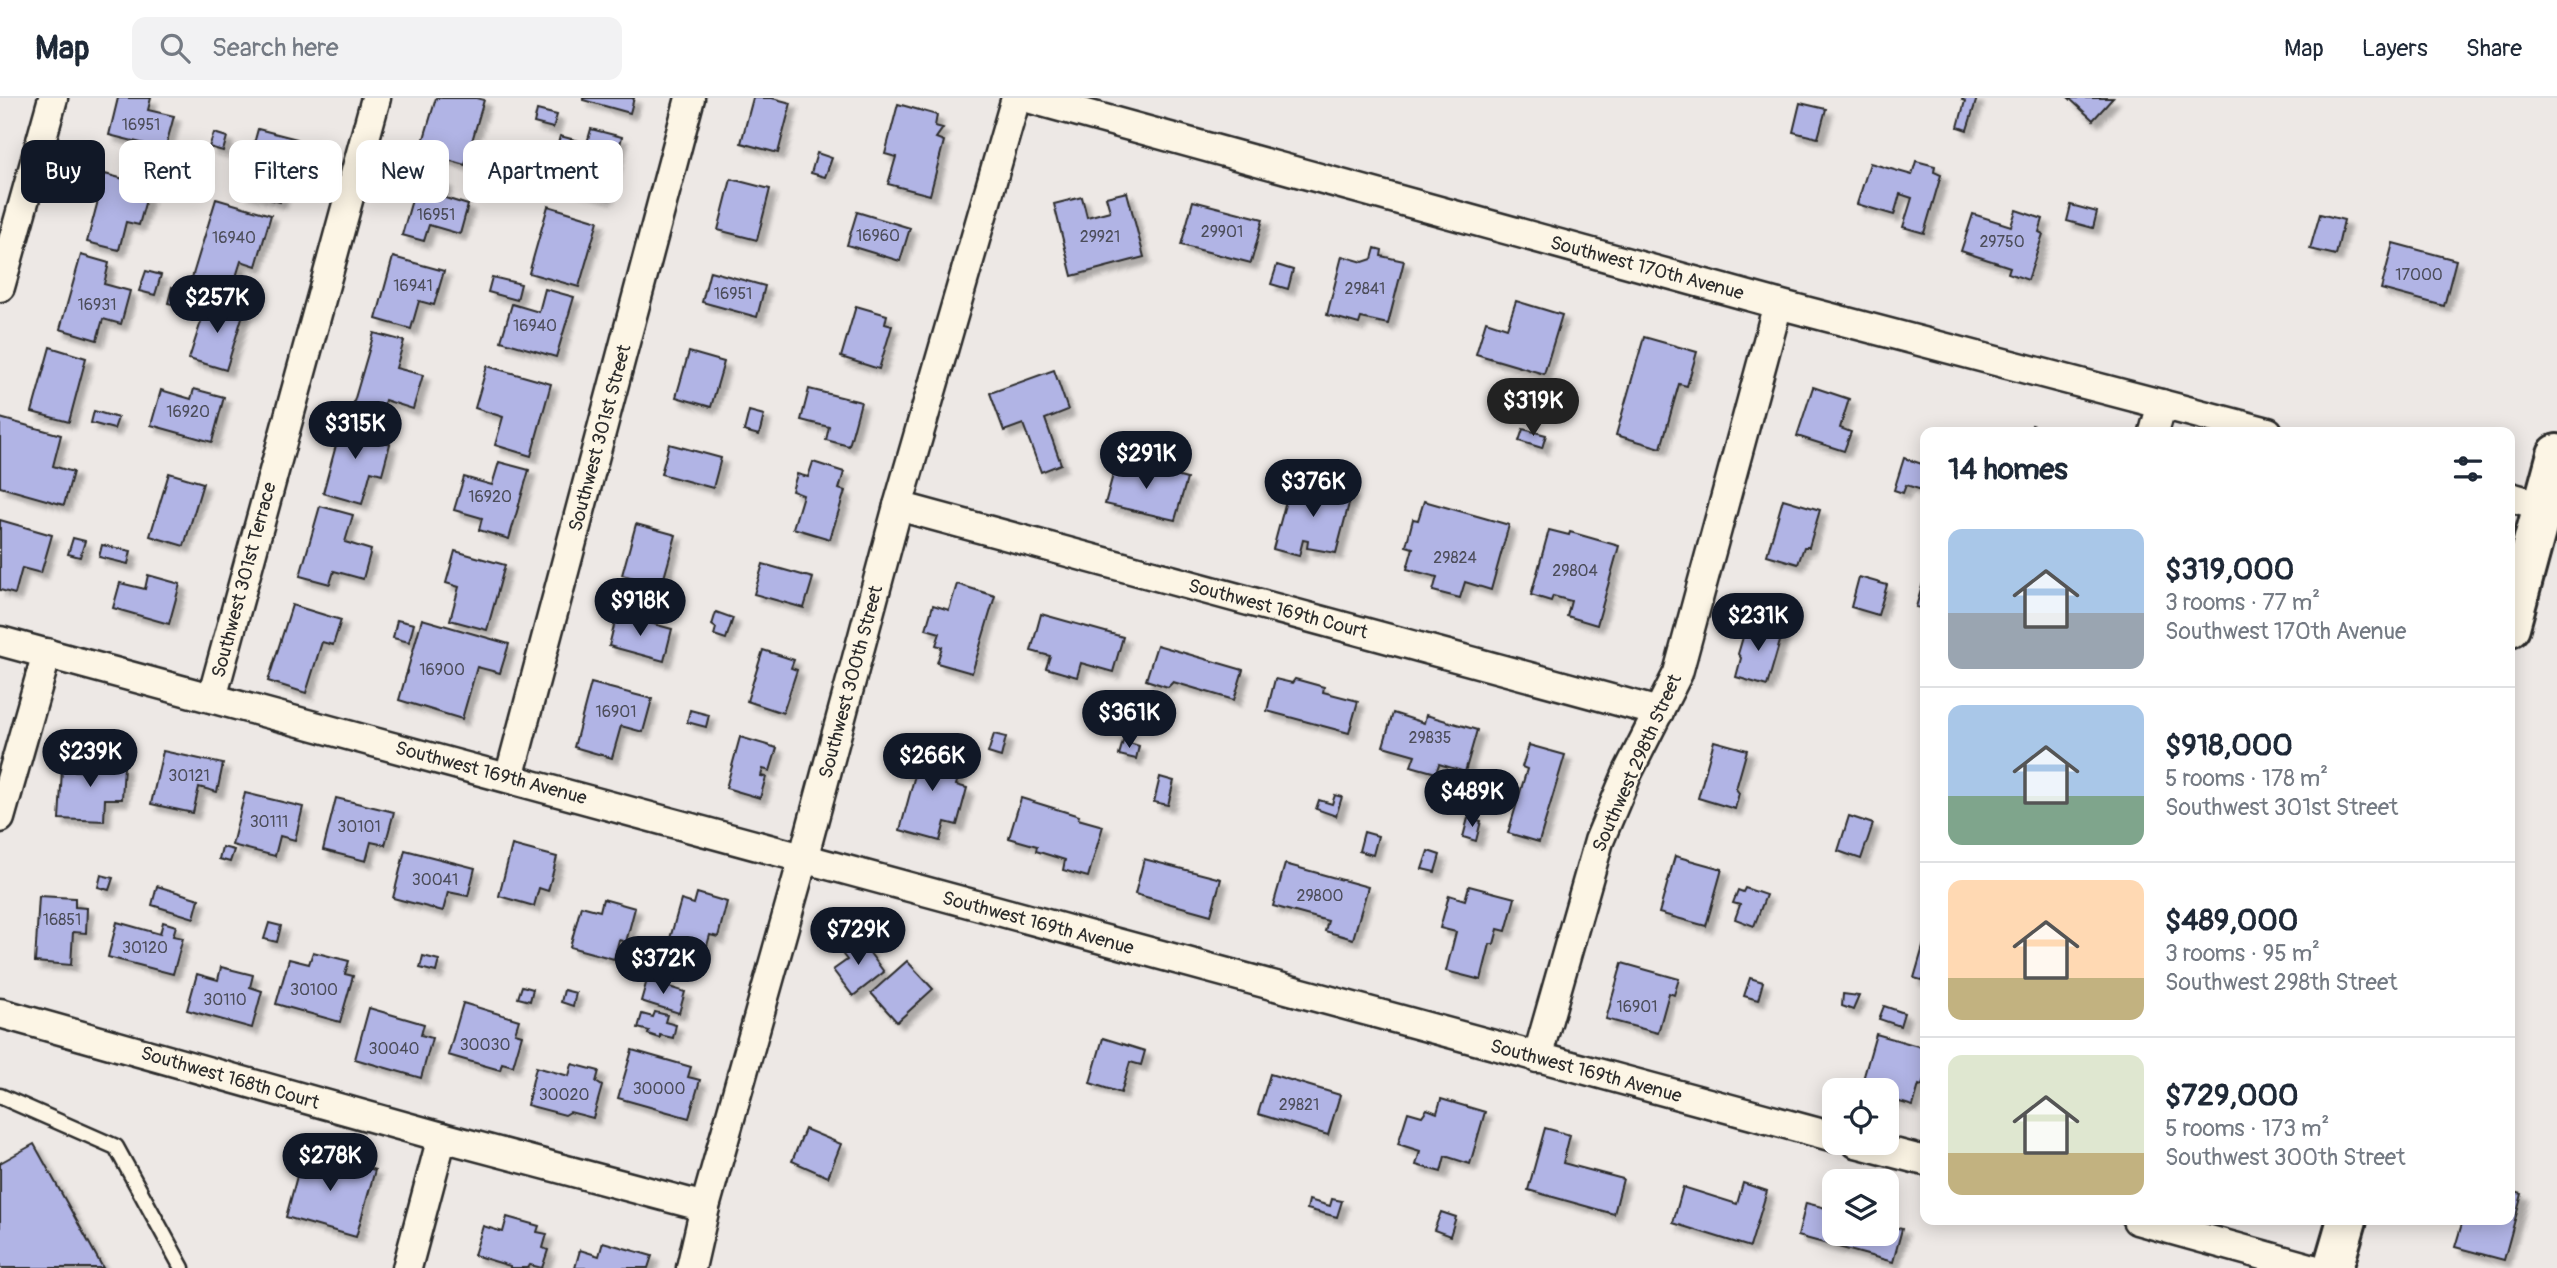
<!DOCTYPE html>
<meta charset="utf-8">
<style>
:root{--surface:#fff;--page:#f2f2f3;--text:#1f2937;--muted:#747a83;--line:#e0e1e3;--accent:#111827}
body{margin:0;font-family:Pangolin,sans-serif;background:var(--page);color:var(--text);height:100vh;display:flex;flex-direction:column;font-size:26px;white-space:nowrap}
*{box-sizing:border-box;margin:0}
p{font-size:23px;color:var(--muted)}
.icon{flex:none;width:38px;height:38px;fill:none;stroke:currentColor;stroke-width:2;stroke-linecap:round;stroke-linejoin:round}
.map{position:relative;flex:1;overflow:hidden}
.sheet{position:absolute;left:1920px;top:329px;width:595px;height:798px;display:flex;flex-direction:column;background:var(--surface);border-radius:14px;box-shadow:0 4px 18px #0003}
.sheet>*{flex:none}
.banner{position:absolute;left:21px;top:42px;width:665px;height:63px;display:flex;gap:14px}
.fabs{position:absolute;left:1822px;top:980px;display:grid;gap:14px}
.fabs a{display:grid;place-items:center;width:77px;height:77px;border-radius:14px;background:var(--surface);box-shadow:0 4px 18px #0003;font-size:35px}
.price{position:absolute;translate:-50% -60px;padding:0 16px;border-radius:24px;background:var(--accent);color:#fff;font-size:23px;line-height:46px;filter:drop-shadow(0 2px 4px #0008)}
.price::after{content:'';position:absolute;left:50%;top:42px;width:21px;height:16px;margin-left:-10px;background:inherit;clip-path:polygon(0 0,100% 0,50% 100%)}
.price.selected{background:#222;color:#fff}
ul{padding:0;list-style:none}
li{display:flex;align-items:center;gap:21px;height:175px;padding:0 28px}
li+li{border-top:2px solid var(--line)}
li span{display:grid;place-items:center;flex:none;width:196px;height:140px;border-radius:14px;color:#555}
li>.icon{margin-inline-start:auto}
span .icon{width:84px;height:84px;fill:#fffc;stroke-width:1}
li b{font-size:30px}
h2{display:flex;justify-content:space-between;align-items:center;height:84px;padding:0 28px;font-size:30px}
.chip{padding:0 24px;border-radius:14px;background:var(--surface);box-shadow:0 4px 18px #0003;font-size:24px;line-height:63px}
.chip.selected{background:var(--accent);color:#fff}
header{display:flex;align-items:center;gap:42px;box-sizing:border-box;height:98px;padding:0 35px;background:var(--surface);border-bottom:2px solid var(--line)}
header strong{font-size:33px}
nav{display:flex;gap:38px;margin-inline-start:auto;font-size:24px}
.search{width:490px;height:63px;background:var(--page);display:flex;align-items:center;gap:18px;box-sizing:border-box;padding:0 24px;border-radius:14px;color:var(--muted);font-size:26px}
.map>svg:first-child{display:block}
</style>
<header>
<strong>Map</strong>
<div class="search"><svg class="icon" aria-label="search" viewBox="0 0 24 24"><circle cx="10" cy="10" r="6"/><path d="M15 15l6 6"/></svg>Search here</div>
<nav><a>Map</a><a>Layers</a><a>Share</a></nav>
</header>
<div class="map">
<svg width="2557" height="1170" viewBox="0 0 2557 1170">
<defs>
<filter id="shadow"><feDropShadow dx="6" dy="6" stdDeviation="2" flood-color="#0004"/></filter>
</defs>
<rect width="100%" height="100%" fill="#ede8e5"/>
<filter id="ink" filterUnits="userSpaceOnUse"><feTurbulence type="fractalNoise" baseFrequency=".0143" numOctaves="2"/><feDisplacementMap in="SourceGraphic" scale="14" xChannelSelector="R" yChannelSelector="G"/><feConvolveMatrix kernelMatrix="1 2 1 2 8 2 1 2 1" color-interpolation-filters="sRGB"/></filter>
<g filter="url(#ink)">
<g fill="#b1b4e5" stroke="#2b2b2b" stroke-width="2" filter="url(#shadow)">
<polygon points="118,0 151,0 148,12 174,18 165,51 109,37"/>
<polygon points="436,0 476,0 484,2 465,67 420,54"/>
<polygon points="583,0 634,0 630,15 583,2"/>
<polygon points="753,0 772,0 791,5 778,55 741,45"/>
<polygon points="1963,0 1977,0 1967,32 1958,29 1965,3 1962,2"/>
<polygon points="2069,0 2113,0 2093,22"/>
<polygon points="1800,5 1826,11 1818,40 1793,34"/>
<polygon points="898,6 937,17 935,28 943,30 936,40 944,43 930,97 888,86 896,59 885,56"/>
<polygon points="537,12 557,17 553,30 534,25"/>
<polygon points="258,31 297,41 280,104 241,93"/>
<polygon points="591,31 622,39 606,99 548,83 560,38 587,45"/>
<polygon points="214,35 227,39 223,53 209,49"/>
<polygon points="817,55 832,60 825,79 811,75"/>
<polygon points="1916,63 1935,68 1934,74 1941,77 1924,135 1903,129 1912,100 1900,96 1894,117 1857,106 1870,65 1912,77"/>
<polygon points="105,76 135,84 132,94 147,98 139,127 126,124 119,152 87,144"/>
<polygon points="419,77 446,85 442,99 468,107 460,136 429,127 424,143 402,137"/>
<polygon points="731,81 770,91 757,142 718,132"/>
<polygon points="1127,94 1144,159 1072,178 1054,106 1082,99 1087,119 1110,113 1106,99"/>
<polygon points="216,101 271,117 256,168 241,163 231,195 191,183"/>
<polygon points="1193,103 1263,121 1251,165 1181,147"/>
<polygon points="2071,107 2097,114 2093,130 2067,123"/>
<polygon points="548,108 598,123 579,189 529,175"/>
<polygon points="2016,112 2043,121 2039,134 2043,136 2028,182 2008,175 2010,169 1961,153 1973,116 2011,128"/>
<polygon points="857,114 910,130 900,163 847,147"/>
<polygon points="2320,116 2344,122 2336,157 2310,151"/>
<polygon points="2393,145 2456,162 2444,208 2381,191"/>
<polygon points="1375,150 1382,152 1381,158 1404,163 1388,226 1361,220 1359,226 1327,217 1342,158 1363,164 1372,161"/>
<polygon points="81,157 109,165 104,186 130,193 121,226 103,221 97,242 60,231"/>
<polygon points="393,159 444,173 434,207 419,203 411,231 376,221"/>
<polygon points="1277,167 1293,172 1288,191 1271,186"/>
<polygon points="146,173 161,177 155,197 139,193"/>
<polygon points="710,173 765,188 757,219 702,204"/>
<polygon points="492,179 521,186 517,202 488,194"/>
<polygon points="172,189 183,193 180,208 168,205"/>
<polygon points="545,191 574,199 556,259 501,243 512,206 539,214"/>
<polygon points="208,202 244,213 226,272 189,261"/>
<polygon points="1516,203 1562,217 1544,276 1476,256 1486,223 1507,230"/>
<polygon points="856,208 887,217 885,226 892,228 879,271 841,259"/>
<polygon points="374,235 404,243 396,270 423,277 413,311 385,302 381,316 353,307"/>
<polygon points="1644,239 1697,254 1687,288 1679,286 1661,350 1616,337"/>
<polygon points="50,249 86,260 69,324 32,314"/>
<polygon points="689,254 724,264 711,309 676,299"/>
<polygon points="487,268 551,286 531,358 495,347 503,319 475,310"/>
<polygon points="1054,272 1068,312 1045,321 1061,366 1041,374 1023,326 1004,333 990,295"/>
<polygon points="1813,289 1849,301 1840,330 1851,334 1844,353 1797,338"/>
<polygon points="194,291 224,299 212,344 151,327 161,292 191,301"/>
<polygon points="809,291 861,304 849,348 826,342 829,329 801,322"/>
<polygon points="94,313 118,320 114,331 91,325"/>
<polygon points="749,313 764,317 759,337 744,333"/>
<polygon points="344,318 376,327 373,341 390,346 382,376 371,373 362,406 323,395"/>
<polygon points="0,320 61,337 53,368 73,374 64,407 0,389"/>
<polygon points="2032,327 2054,334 2030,334"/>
<polygon points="1523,331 1546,337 1542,350 1519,343"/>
<polygon points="669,346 721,360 713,390 661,376"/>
<polygon points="1904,360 1925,367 1925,384 1922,392 1906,387 1903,395 1894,392"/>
<polygon points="1117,362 1187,381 1175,422 1105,406"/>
<polygon points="499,364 529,372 509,441 479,432 482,420 454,412 464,379 492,387"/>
<polygon points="813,364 844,374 839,391 845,393 830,441 793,430 803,397 792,393 797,376 808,379"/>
<polygon points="169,375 203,385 184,448 150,438"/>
<polygon points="1291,384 1320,391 1322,385 1352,394 1336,455 1307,450 1308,443 1303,442 1299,458 1273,451"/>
<polygon points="1783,401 1820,412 1809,449 1804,449 1798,466 1767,457"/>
<polygon points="1424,403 1509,427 1491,492 1465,484 1460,500 1433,493 1437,479 1407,471 1413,450 1406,448 1413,421 1418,422"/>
<polygon points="320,408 353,417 345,444 371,452 363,481 334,473 330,486 300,478"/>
<polygon points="0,422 52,437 41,475 22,470 15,496 0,492"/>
<polygon points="636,426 676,437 662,487 622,477"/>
<polygon points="1549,432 1569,437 1570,434 1619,448 1597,527 1567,518 1571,503 1553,498 1551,503 1531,497"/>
<polygon points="73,440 85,443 80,459 68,456"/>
<polygon points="102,447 131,453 128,466 99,459"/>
<polygon points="455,453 505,467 487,532 450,522 459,489 446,485"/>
<polygon points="763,466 813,480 804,510 754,496"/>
<polygon points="148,477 180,486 169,526 113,510 120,485 145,491"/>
<polygon points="1925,478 1925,511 1916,509"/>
<polygon points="1859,479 1887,487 1878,517 1851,509"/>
<polygon points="957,486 995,498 972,575 937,565 942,549 936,547 940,535 926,531 933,507 949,512"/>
<polygon points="292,507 341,522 333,547 322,544 306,595 268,583"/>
<polygon points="716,514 733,520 726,541 714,537 716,530 712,527"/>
<polygon points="617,516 672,531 664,563 609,548"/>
<polygon points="1041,516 1123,539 1113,574 1081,565 1077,579 1046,570 1050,558 1031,553"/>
<polygon points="422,521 509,546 500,575 477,569 462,621 399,602"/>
<polygon points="397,522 414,526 409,544 393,540"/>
<polygon points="1748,522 1783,533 1767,588 1736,579 1741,560 1738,556"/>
<polygon points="1157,547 1243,572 1234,602 1173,584 1168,589 1146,582"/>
<polygon points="763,552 794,562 791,570 797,572 783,615 747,603"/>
<polygon points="1275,581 1292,585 1295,581 1324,589 1323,594 1358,603 1349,635 1267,613"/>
<polygon points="591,585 652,601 643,634 621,628 612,660 574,649"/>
<polygon points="690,612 709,617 706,629 687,624"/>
<polygon points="1393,615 1424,625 1426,617 1477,632 1465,674 1439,666 1436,675 1411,668 1415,657 1383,648"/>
<polygon points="994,636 1006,639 1001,659 988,655"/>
<polygon points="740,639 777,650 770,673 763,671 761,678 766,679 760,700 726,690"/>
<polygon points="1123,643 1139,648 1136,661 1119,657"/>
<polygon points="1714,643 1747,652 1736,691 1739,695 1735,711 1698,700"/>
<polygon points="1529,647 1565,657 1539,744 1508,735 1527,671 1522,669"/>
<polygon points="909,648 963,663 956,687 967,690 957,727 945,724 940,743 900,732 915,677 902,673"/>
<polygon points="163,653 223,666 217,694 199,689 193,715 151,706"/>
<polygon points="81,657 105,658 104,667 124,668 122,701 105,701 104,723 59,721 62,672 80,673"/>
<polygon points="1160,679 1174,683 1168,707 1154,704"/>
<polygon points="245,695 303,709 295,742 280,738 275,758 232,747"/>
<polygon points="1335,697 1342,699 1336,718 1316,711 1319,702 1332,706"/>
<polygon points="336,700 394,714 385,747 371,744 366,763 323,752"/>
<polygon points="1021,700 1079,718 1078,721 1103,728 1088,779 1063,772 1065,762 1036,753 1037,748 1009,740"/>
<polygon points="1849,718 1873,726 1861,761 1838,753"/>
<polygon points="1468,720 1481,723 1476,743 1463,739"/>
<polygon points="1364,734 1378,738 1373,757 1359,753"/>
<polygon points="512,747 557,759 548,793 539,790 534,808 499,798"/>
<polygon points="222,749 234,752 230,764 219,761"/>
<polygon points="405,752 475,770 468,798 448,794 443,813 393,800"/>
<polygon points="1428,753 1440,757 1435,774 1422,771"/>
<polygon points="1675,758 1722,771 1706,828 1659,815"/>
<polygon points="1144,761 1221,781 1211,817 1135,796"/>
<polygon points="1285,766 1368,789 1353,841 1325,833 1328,823 1273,808"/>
<polygon points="101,777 113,780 109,792 98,789"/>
<polygon points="157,788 199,801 194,820 152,807"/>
<polygon points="1469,788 1515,800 1506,833 1498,831 1494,846 1490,846 1481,882 1446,873 1456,834 1440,830 1449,797 1465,802"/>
<polygon points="1745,790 1766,797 1754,828 1735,821 1740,807 1733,805 1738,792 1743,794"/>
<polygon points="697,795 727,804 718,839 710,837 705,855 669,844 681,802 694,806"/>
<polygon points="39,798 75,800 75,809 87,810 86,835 73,834 71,867 35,864"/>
<polygon points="603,801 635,810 626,844 619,842 614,861 570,849 581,808 600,813"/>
<polygon points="117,824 160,836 163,824 176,828 173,838 183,840 173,876 108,859"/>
<polygon points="269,825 281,828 277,844 264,841"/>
<polygon points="858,839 884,874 853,898 833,872 847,862 840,853"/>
<polygon points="1925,842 1925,883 1914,880"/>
<polygon points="313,854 349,863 345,876 353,878 340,924 276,906 289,861 309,866"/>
<polygon points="423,858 439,862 436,874 420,870"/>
<polygon points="907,863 933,891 897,924 871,895"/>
<polygon points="1622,865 1679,881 1674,897 1669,895 1658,935 1606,921"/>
<polygon points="221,869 253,877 250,889 262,893 252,930 187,912 197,876 218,882"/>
<polygon points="1750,880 1763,884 1758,902 1744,898"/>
<polygon points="647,882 685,894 679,915 641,903"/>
<polygon points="522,888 533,891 530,903 518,900"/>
<polygon points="564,892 576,895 573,908 561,904"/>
<polygon points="1843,896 1859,898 1853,912 1842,908"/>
<polygon points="463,905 519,922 515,935 522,937 513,968 502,965 500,972 448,957"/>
<polygon points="1884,908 1904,915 1900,928 1879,921"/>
<polygon points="369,910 424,926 421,937 432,940 421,980 355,961"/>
<polygon points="655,914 667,917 665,924 676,927 673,940 660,937 660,940 648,936 649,933 638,930 642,916 653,919"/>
<polygon points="1876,936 1925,950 1925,977 1922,988 1919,987 1913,1008 1886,1000 1886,992 1860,992"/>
<polygon points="1103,940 1145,953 1141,967 1130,964 1121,995 1090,985"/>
<polygon points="632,952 691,969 688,979 700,982 689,1020 618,1000"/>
<polygon points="572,966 599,973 596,984 602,988 593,1020 570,1014 565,1017 527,1007 536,969 569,978"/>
<polygon points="1270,976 1340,997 1328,1037 1258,1016"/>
<polygon points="1441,1001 1485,1014 1470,1066 1445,1058 1441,1074 1416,1067 1420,1053 1398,1046 1408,1014 1422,1018 1427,1011 1437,1015"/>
<polygon points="1545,1030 1570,1037 1563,1065 1623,1081 1614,1116 1528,1092"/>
<polygon points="805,1031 841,1046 828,1079 792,1063"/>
<polygon points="34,1046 103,1170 0,1170 0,1065"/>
<polygon points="304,1052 375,1072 356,1139 286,1119"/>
<polygon points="1743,1085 1767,1093 1750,1149 1673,1125 1683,1089 1737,1106"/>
<polygon points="2510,1093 2522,1096 2504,1162 2455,1149 2463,1122 2510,1122"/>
<polygon points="1332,1101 1342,1103 1337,1119 1307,1111 1309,1102 1330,1108"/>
<polygon points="1806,1105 1834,1112 1834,1136 1886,1136 1886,1127 1902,1131 1893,1164 1798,1138"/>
<polygon points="1441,1114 1456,1119 1450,1138 1434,1132"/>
<polygon points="507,1119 539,1128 537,1134 547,1136 543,1150 548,1152 542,1170 530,1167 528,1170 510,1170 510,1168 474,1157 483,1128 503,1134"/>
<polygon points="603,1144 652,1158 648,1170 575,1170 580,1152 599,1158"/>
</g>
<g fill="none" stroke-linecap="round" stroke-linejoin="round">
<defs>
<polyline id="lane" points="0,998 116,1049 182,1170"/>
<g id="street">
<polyline points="1028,0 1778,206 2268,334"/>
<polyline points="0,189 53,0"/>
<polyline points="2154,334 2162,306"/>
<polyline points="2510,399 2543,408"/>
<polyline points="898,408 1659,614"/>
<polyline points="0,543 1834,1039"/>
<polyline points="212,600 376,0"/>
<polyline points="509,680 690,0"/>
<polyline points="0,720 47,555"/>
<polyline points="0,915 442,1039 705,1109"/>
<polyline points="1537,960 1599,743 1628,674 1678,575 1778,206"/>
<polyline points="1856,1045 1925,1063"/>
<polyline points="2137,1122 2310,1170"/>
<polyline points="407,1170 442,1039"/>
<polyline points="691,1170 705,1109 803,761 898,408 1016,0"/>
</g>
<g id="secondary">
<polyline points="2510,529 2557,356"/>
<polyline points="2333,1170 2347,1122"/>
</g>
</defs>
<use href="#lane" stroke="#2b2b2b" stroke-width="19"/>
<use href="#street" stroke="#2b2b2b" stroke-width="33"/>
<use href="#secondary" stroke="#2b2b2b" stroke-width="44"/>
<use href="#lane" stroke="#fcf5e5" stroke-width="14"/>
<use href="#street" stroke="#fcf5e5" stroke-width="28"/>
<use href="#secondary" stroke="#fcf5e5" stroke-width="38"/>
</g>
</g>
<g text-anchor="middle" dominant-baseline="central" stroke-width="5" stroke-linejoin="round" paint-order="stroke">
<g font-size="16" fill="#4c4d5a">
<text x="141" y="27">16951</text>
<text x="436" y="117">16951</text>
<text x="1222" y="134">29901</text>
<text x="878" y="138">16960</text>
<text x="1100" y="139">29921</text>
<text x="234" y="140">16940</text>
<text x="2002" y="144">29750</text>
<text x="2419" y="177">17000</text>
<text x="413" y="188">16941</text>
<text x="1365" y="191">29841</text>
<text x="733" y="196">16951</text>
<text x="97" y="207">16931</text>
<text x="535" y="228">16940</text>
<text x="188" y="314">16920</text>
<text x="490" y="399">16920</text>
<text x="1455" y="460">29824</text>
<text x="1575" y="473">29804</text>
<text x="442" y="572">16900</text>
<text x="616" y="614">16901</text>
<text x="1430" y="640">29835</text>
<text x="189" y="678">30121</text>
<text x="269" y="724">30111</text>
<text x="359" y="729">30101</text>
<text x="435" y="782">30041</text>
<text x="1320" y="798">29800</text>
<text x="62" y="822">16851</text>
<text x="145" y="850">30120</text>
<text x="314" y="892">30100</text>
<text x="225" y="902">30110</text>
<text x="1637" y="909">16901</text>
<text x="485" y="947">30030</text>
<text x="394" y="951">30040</text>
<text x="659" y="991">30000</text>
<text x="564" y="997">30020</text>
<text x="1299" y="1007">29821</text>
</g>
<g font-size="19" fill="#2b2b2b" stroke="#fcf5e5">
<text transform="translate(1647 170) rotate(15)">Southwest 170th Avenue</text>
<text transform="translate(600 340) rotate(-75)">Southwest 301st Street</text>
<text transform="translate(244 482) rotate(-75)">Southwest 301st Terrace</text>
<text transform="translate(1278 511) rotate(15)">Southwest 169th Court</text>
<text transform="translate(851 584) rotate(-75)">Southwest 300th Street</text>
<text transform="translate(1637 665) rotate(-66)">Southwest 298th Street</text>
<text transform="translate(491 675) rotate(15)">Southwest 169th Avenue</text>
<text transform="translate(1038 825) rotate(15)">Southwest 169th Avenue</text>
<text transform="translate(1586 973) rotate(15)">Southwest 169th Avenue</text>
<text transform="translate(230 980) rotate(16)">Southwest 168th Court</text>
</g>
</g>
</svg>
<div class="fabs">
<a><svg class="icon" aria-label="locate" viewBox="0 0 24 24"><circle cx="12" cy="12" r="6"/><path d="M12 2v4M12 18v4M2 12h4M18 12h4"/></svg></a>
<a><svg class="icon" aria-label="layers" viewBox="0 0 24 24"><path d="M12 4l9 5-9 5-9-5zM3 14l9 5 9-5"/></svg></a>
</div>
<b class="price" style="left:217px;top:237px">$257K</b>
<b class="price selected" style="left:1533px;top:340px">$319K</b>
<b class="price" style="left:355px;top:363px">$315K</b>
<b class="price" style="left:1146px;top:393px">$291K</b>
<b class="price" style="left:1313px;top:421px">$376K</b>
<b class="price" style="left:640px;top:540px">$918K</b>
<b class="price" style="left:1758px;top:555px">$231K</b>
<b class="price" style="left:1129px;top:652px">$361K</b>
<b class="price" style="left:90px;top:691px">$239K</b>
<b class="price" style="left:932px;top:695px">$266K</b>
<b class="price" style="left:1472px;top:731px">$489K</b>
<b class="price" style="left:858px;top:869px">$729K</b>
<b class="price" style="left:663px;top:898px">$372K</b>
<b class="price" style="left:330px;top:1095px">$278K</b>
<div class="banner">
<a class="chip selected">Buy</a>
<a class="chip">Rent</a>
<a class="chip">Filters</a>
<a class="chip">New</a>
<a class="chip">Apartment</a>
</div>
<section class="sheet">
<h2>14 homes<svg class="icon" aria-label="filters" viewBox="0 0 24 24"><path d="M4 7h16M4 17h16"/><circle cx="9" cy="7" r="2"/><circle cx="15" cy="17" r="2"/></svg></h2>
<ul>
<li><span style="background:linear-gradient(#a9c7e8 60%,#9aa5b1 0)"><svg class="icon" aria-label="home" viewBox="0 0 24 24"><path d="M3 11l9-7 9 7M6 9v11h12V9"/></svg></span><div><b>$319,000</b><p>3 rooms · 77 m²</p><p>Southwest 170th Avenue</p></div></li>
<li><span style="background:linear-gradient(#a9c7e8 65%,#7fa58c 0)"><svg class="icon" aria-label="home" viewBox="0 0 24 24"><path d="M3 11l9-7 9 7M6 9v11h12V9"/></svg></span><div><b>$918,000</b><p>5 rooms · 178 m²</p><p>Southwest 301st Street</p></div></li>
<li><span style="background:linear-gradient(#ffd9b3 70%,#c2b280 0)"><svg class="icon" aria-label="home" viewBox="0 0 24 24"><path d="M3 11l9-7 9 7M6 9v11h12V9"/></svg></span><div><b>$489,000</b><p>3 rooms · 95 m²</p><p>Southwest 298th Street</p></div></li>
<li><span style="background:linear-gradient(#dfe7d0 70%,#c2b280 0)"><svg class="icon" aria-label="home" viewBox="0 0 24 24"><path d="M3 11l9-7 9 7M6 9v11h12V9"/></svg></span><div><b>$729,000</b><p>5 rooms · 173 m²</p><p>Southwest 300th Street</p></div></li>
</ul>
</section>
</div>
